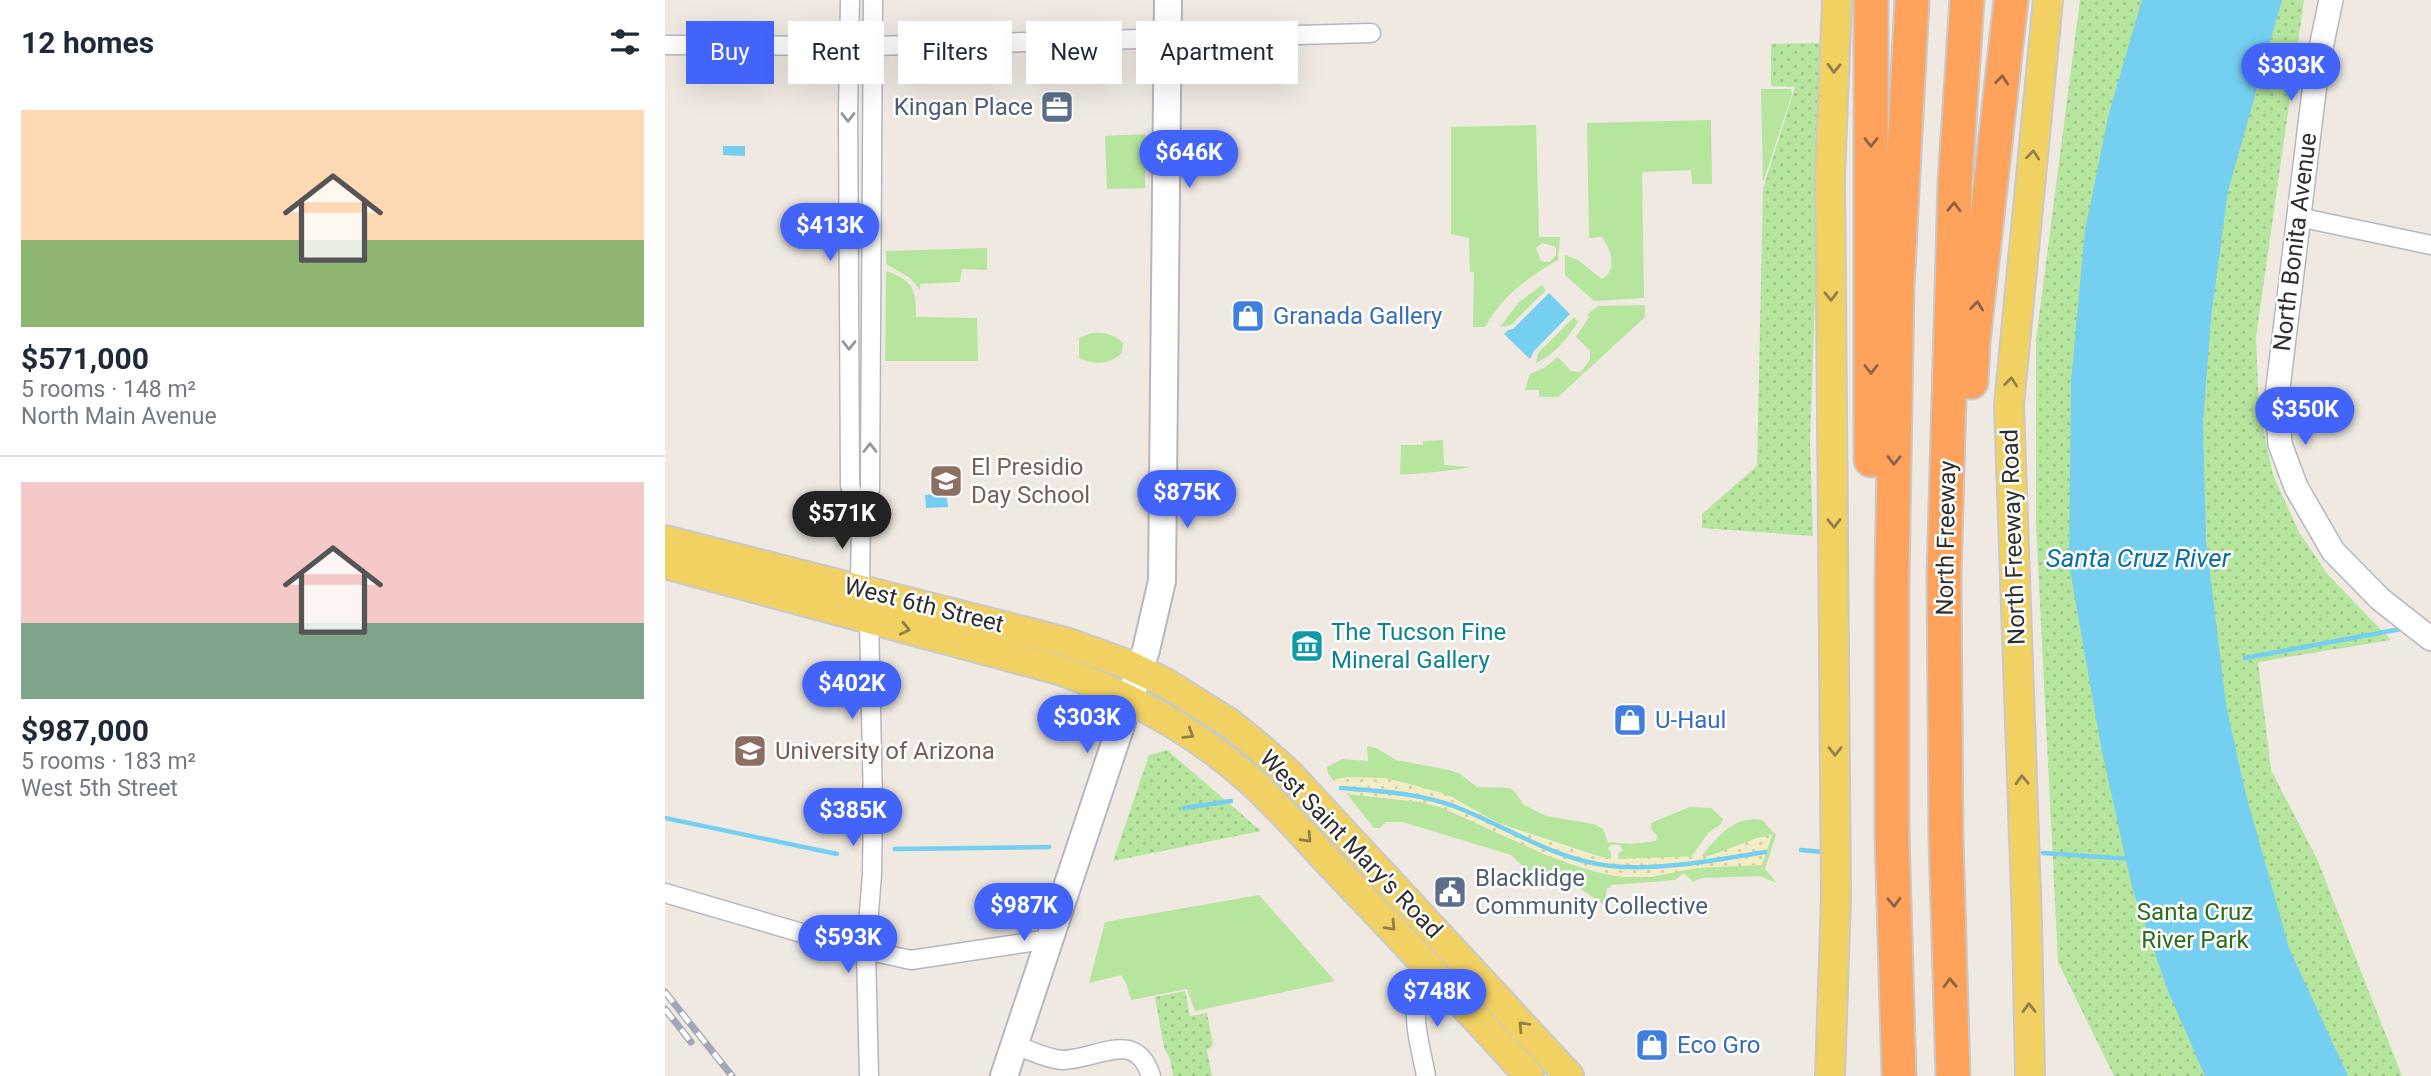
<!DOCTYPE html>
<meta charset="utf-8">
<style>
:root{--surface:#fff;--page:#f6f6f7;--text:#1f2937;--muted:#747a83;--line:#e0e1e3;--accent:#4264fb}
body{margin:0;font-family:Roboto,sans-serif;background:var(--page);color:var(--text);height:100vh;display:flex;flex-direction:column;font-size:26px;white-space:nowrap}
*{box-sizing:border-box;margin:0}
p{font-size:23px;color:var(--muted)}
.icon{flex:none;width:38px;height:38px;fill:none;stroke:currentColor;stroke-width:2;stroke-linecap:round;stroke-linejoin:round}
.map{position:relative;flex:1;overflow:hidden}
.details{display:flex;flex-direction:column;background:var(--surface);width:665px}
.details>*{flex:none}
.hud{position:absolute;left:21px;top:21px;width:665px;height:63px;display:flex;gap:14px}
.price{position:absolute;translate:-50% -60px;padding:0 16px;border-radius:24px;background:var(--accent);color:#fff;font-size:23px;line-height:46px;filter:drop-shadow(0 2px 4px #0008)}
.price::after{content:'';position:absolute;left:50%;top:42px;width:21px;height:16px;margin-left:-10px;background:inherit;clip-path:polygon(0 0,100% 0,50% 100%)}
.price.selected{background:#222;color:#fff}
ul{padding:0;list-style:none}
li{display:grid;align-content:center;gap:14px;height:371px;padding:0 21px}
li+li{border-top:2px solid var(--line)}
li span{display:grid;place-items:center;height:217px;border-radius:0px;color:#555}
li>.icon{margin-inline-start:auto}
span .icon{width:126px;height:126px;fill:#fffc;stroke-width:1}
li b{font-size:30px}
h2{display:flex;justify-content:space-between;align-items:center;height:84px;padding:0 21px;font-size:30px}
.chip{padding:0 24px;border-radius:0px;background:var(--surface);box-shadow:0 7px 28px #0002;font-size:24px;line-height:63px}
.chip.selected{background:var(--accent);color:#fff}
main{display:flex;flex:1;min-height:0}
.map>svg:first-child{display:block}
</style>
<main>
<section class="details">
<h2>12 homes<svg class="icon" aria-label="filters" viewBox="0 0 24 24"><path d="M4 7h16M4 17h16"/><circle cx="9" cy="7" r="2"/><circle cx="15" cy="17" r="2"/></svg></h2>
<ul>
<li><span style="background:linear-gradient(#ffd9b3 60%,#8fb573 0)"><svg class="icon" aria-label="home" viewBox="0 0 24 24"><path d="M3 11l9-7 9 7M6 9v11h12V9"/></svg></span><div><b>$571,000</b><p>5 rooms · 148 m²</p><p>North Main Avenue</p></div></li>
<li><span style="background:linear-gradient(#f6c9c9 65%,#7fa58c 0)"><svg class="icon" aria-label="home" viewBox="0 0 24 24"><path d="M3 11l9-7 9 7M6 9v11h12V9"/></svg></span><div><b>$987,000</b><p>5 rooms · 183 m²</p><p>West 5th Street</p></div></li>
</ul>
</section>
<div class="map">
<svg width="1766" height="1076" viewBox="0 0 1766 1076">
<defs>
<pattern id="sand-dots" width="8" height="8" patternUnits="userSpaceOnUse" patternTransform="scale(1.75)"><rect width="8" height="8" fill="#f3ecc5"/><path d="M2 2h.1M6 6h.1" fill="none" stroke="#d1cbaa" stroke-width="1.8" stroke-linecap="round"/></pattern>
<pattern id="park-dots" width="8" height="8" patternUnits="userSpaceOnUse" patternTransform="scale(1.75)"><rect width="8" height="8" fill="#b6e59e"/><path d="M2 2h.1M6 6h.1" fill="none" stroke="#9dc588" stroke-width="1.8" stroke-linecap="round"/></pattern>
</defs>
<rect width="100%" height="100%" fill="#efe9e1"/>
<g fill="#b6e59e" fill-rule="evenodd">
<polygon points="1096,89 1126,89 1127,94 1098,183"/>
<path d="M1046,120L1047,184H1027L1026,170L977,172L979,298L929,301L900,275V255L913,260L937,279C953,269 946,250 937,237L924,238L922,123Z"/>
<path d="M871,125L874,237H895L893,260C863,277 837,296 820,327H808L809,272H805L804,238L786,234V127ZM877,243L889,246L891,248V255L885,262L876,261L871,248Z"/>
<polygon points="480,134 480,188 442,189 440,136"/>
<polygon points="322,248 322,270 297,269 295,282 255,284 255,290 245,278 221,264 221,251"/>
<path d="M221,271C249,281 251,290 251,317L312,318L313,361H220Z"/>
<polygon points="877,285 881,290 846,325 835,327 854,302"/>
<polygon points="980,305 980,317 893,397 874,397 874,390 860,390 865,374 879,368 893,357 906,371 916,372 925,360 925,350 911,337 924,317 923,314 933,306"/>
<path d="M909,317L913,322C902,339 890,354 871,363L873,353Z"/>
<path d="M426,333C439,332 449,334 458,343L457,353C444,365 429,365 414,358V338Z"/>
<path d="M778,440L779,465L807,467C799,469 741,476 735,474L736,445H758V441Z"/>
<polygon points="702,746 711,748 731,760 784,770 795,774 812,787 845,788 850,792 859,805 881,816 929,824 938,829 943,842 965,844 991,841 992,835 986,829 986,823 1025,807 1046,808 1058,819 1056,824 1044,832 1026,857 953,860 953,854 958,850 955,845 946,845 943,848 946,853 946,859 939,858 833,823 787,797 734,781 683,777 668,780 663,774 662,767 677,759 703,761"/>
<path d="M682,794L756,802L775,807C835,828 888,866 951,876C980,880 1004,871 1032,868C1053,865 1075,866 1096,865L1106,835L1044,856L1036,857C1052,837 1069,815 1097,820L1111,835L1100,869L1112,883L1094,876L1036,878L1028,882L1019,873L1010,880L946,885L945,888H942L940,904H938L914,888L878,876L873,881L846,855L738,822H721L715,828H709Z"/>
<polygon points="594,895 670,981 530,1011 522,989 466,1000 461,983 456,975 424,983 440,922"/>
</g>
<polygon fill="url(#sand-dots)" points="683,777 720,778 777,793 833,823 920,853 946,859 1044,856 1092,838 1107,835 1097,865 1031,868 986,877 951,876 883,856 775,807 756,802 682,794 668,780"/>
<g fill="url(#park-dots)">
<polygon points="1415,0 1639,0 1591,337 1594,409 1608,475 1634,532 1663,575 1726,640 1593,662 1606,770 1652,859 1737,1076 1449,1076 1393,962 1371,524 1371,340"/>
<polygon points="1159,43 1145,442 1148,536 1037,528 1037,514 1092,466 1098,189 1130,87 1106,86 1106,44"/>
<polygon points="502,750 596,831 448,861 484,755"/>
<polygon points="520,991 525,1016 542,1013 548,1045 542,1050 547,1076 508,1076 505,1059 499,1048 490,997"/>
</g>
<g fill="#75cff0">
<polygon points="1477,0 1617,0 1563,191 1546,317 1538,423 1541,540 1561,705 1580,791 1624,948 1683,1076 1540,1076 1503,991 1467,887 1436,747 1404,564 1406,381 1420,230 1444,113"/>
<polygon points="58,146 80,146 80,156 58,155"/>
<polygon points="884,293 905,314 869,351 865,359 839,334 843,330 848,329"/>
<polygon points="270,494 282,498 283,507 261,508 260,495"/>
</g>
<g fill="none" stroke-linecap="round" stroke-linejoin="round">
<g stroke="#75cff0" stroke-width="4.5">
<polyline points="1580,658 1741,628"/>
<path d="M676,788C715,791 754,793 791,807C843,827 889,860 946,866C992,871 1053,860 1100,852"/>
<polyline points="519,808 566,801"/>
<polyline points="0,818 172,854"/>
<polyline points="230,849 384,847"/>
<polyline points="1136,850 1157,852"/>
<polyline points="1378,853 1467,859"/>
</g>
<defs>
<g id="minor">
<polyline points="185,0 183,112 185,485 189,502 196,514"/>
<polyline points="0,45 207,46 706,33"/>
<polyline points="1633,217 1766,245"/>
<polyline points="195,589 196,514 205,489 208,0"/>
<polyline points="0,893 178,945 246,960 385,939"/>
<path d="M350,1045C365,1050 381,1059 397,1060C433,1060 470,1027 486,1076"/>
<polyline points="204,1076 201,951 207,874 208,802 204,620"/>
<path d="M761,1076C758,1057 745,1015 754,998C758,990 767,983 773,977"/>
</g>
<polyline id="tertiary" points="1666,0 1652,67 1612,396 1615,444 1631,487 1668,551 1715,599 1766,639"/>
<polyline id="secondary" points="339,1076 481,650 497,581 503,0"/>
<g id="primary">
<polyline points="0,540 401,642 459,663 499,682 563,722 595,748 624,774 904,1076"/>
<path d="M0,564L394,670C464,695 530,731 586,781C619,811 647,845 678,877C741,943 803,1009 864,1076"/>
<polyline points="1165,1076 1171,897 1165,175 1172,0"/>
<polyline points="1365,1076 1362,923 1344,405 1383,0"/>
</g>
<g id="motorway">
<polyline points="1206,0 1206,460"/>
<polyline points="1306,382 1308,342 1346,0"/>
<polyline points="1234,1076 1227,834 1227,579 1232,287 1247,0"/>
<polyline points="1288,1076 1281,839 1279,575 1290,183 1302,0"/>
</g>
</defs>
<use href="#minor" stroke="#b4b7c1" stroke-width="21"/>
<use href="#tertiary" stroke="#b4b7c1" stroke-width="26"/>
<use href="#secondary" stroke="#b4b7c1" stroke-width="30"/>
<use href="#primary" stroke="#c9c9c9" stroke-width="32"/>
<use href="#motorway" stroke="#c9c9c9" stroke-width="37"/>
<use href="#minor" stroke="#fff" stroke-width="18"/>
<use href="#tertiary" stroke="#fff" stroke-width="23"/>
<use href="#secondary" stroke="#fff" stroke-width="26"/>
<use href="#primary" stroke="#f2d163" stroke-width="28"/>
<use href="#motorway" stroke="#ffa35c" stroke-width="33"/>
<defs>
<g id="rail">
<polyline points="0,992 67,1076"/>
<polyline points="0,1009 26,1042"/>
</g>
</defs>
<use href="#rail" stroke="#a3a6b8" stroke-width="7"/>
<use href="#rail" stroke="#fff" stroke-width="4.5" stroke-dasharray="13" stroke-linecap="butt"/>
</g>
<defs><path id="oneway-chevron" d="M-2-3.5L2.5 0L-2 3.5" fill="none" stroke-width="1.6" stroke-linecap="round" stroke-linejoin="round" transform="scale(1.75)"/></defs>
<g stroke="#908048">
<use href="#oneway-chevron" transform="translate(1169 68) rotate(92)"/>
<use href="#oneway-chevron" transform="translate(1368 155) rotate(-84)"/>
<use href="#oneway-chevron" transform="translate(1166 296) rotate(89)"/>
<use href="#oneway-chevron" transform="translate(1346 382) rotate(-84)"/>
<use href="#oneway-chevron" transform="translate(1169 523) rotate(89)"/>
<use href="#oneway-chevron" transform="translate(240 629) rotate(13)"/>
<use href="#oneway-chevron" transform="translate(524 734) rotate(32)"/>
<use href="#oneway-chevron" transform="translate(1170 751) rotate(90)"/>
<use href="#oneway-chevron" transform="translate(1357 780) rotate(-92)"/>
<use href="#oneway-chevron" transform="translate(642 838) rotate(47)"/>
<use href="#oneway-chevron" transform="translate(726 926) rotate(46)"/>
<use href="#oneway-chevron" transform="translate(1364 1008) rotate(-91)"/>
<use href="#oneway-chevron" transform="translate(858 1026) rotate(-133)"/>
</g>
<g stroke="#8c6343">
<use href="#oneway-chevron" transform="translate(1337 80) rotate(-84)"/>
<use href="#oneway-chevron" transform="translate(1206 142) rotate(90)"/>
<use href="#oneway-chevron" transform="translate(1289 207) rotate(-88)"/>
<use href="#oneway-chevron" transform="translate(1312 306) rotate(-84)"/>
<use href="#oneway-chevron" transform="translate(1206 369) rotate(90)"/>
<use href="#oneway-chevron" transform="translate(1229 460) rotate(91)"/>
<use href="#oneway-chevron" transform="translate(1229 902) rotate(88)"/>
<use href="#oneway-chevron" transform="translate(1285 983) rotate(-92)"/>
</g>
<g stroke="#969696">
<use href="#oneway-chevron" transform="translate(183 117) rotate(90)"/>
<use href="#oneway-chevron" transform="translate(184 345) rotate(90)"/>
<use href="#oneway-chevron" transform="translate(205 448) rotate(-90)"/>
</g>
<defs>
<symbol id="office-square" viewBox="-11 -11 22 22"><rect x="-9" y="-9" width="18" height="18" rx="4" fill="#5c6f8a" stroke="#fff"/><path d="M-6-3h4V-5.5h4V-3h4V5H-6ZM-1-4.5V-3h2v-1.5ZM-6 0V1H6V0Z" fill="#fff"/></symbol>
<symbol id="shop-square" viewBox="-11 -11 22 22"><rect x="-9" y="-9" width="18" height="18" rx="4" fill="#3f7fe0" stroke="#fff"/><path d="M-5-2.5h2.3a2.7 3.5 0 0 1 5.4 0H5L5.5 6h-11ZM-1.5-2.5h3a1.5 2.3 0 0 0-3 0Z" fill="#fff"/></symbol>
<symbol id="school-square" viewBox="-11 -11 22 22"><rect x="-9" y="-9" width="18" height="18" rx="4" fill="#8d6e63" stroke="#fff"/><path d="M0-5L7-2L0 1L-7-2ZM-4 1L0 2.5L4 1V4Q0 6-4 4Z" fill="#fff"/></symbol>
<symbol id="museum-square" viewBox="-11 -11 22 22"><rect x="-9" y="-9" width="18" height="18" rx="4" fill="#0f9aa8" stroke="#fff"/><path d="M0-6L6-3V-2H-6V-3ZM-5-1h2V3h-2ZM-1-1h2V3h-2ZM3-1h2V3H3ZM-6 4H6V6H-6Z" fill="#fff"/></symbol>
<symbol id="university-square" viewBox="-11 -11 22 22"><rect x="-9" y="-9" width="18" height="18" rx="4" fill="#8d6e63" stroke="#fff"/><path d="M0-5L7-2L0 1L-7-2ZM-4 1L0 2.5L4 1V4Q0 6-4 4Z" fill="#fff"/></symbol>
<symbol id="civic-square" viewBox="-11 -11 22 22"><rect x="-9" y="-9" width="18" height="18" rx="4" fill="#5c6f8a" stroke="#fff"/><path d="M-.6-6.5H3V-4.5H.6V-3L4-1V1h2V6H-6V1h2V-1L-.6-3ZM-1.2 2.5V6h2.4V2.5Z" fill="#fff"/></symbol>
</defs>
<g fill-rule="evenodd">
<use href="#office-square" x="373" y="88" width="38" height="38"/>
<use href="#shop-square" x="564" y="297" width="38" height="38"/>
<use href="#school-square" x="262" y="462" width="38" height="38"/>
<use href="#museum-square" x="623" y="627" width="38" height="38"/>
<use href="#shop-square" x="946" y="701" width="38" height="38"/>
<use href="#university-square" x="66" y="732" width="38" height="38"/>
<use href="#civic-square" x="766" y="873" width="38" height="38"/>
<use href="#shop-square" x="968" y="1026" width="38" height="38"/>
</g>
<g text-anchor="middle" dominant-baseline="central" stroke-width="5" stroke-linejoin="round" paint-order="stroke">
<g font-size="24" fill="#4e5e75" stroke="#fff" text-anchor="end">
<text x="368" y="107">Kingan Place</text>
<text x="810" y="878" text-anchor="start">Blacklidge<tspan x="810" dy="28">Community Collective</tspan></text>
</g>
<g font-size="24" fill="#2e2e2e" stroke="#fff">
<text transform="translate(1630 242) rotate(-83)">North Bonita Avenue</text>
<text transform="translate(1348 537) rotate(-92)">North Freeway Road</text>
<text transform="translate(1281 538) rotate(-89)">North Freeway</text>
<text transform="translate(259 605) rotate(14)">West 6th Street</text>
<text transform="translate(686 844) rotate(46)">West Saint Mary's Road</text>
</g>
<g font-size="24" fill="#366cbe" stroke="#fff" text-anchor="start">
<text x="608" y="316">Granada Gallery</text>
<text x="990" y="720">U-Haul</text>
<text x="1012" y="1045">Eco Gro</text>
</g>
<g font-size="24" fill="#785e54" stroke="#fff" text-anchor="start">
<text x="306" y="467">El Presidio<tspan x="306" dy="28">Day School</tspan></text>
<text x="110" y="751">University of Arizona</text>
</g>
<g font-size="24" fill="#0d838f" stroke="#fff" text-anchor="start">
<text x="666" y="632">The Tucson Fine<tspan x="666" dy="28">Mineral Gallery</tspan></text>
</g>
<g font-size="24" fill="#2c6e1b" stroke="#fff">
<text x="1530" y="912">Santa Cruz<tspan x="1530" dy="28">River Park</tspan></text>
</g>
<g font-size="26" font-style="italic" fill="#0d6fa3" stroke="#fff">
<text x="1473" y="558">Santa Cruz River</text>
</g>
</g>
</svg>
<b class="price" style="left:1626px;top:103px">$303K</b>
<b class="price" style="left:524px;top:190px">$646K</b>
<b class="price" style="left:165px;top:263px">$413K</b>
<b class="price" style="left:1640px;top:447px">$350K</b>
<b class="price" style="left:522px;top:530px">$875K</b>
<b class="price selected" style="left:177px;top:551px">$571K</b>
<b class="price" style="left:187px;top:721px">$402K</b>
<b class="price" style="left:422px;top:755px">$303K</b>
<b class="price" style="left:188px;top:848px">$385K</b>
<b class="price" style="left:359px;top:943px">$987K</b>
<b class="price" style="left:183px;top:975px">$593K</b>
<b class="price" style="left:772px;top:1029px">$748K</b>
<div class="hud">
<a class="chip selected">Buy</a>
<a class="chip">Rent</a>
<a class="chip">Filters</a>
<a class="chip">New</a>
<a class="chip">Apartment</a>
</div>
</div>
</main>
